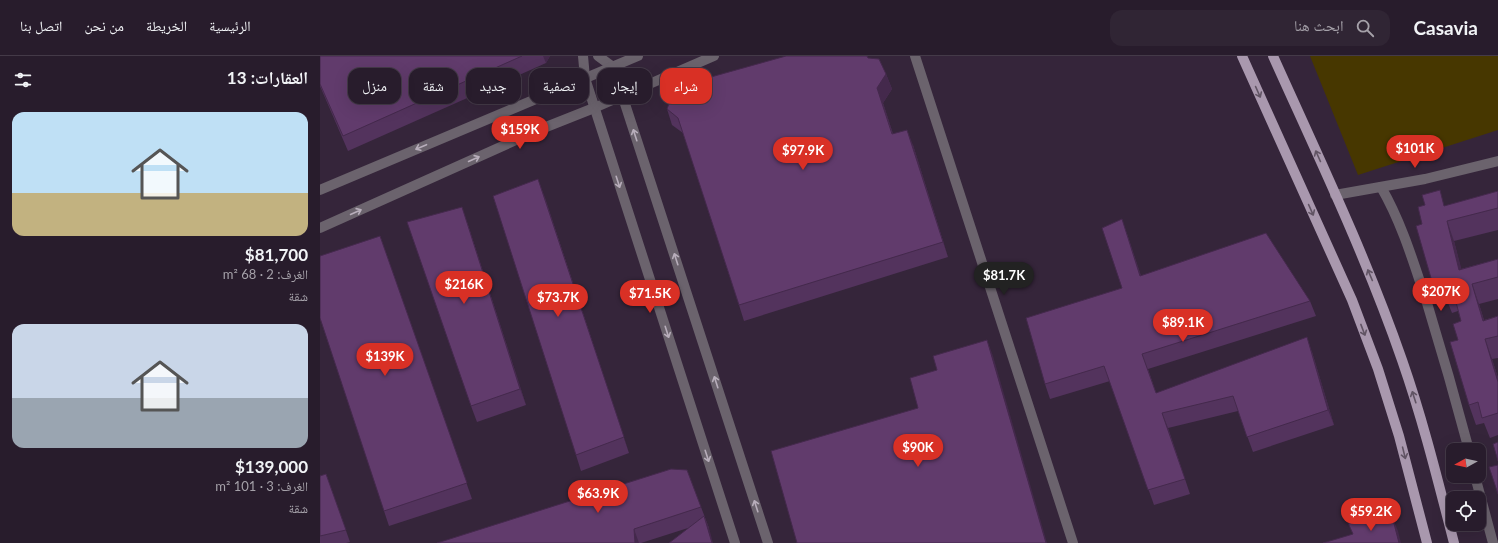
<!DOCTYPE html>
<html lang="ar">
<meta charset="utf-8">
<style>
:root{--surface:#281c2c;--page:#302534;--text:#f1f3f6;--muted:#a5a1a9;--line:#443a48;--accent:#d93025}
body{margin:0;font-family:Lato,"Noto Naskh Arabic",sans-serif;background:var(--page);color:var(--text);direction:rtl;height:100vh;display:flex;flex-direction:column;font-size:15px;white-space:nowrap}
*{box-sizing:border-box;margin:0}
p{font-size:13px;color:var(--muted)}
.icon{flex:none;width:22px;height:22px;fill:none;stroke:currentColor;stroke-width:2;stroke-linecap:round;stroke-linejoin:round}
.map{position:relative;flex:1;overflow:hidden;direction:ltr}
.details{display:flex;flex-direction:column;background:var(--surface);width:320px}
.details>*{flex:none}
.top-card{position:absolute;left:12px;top:12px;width:380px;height:36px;direction:rtl;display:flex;gap:8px}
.needle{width:26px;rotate:262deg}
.tools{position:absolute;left:1126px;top:387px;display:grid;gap:8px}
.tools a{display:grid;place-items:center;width:40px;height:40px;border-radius:8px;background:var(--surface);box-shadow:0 4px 16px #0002,0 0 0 1px var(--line);font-size:20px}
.price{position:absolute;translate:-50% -34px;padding:0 9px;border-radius:14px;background:var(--accent);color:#fff;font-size:13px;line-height:26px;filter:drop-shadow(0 1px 2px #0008)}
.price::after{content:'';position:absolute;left:50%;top:24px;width:12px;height:9px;margin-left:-6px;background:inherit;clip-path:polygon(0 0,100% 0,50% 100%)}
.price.selected{background:#222;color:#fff}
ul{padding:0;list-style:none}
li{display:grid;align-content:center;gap:8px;height:212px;padding:0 12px}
li span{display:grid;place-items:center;height:124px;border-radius:12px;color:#555}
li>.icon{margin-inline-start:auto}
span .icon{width:72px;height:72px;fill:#fffc;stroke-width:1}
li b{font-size:17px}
h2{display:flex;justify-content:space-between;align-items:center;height:48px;padding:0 12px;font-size:17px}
.tag{padding:0 14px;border-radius:12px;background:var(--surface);box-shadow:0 4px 16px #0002,0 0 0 1px var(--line);font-size:14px;line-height:36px}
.tag.selected{background:var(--accent);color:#fff}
header{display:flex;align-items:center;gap:24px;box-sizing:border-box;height:56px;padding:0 20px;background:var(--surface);border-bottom:1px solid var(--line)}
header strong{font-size:19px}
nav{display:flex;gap:22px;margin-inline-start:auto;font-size:14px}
.search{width:280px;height:36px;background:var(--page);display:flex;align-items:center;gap:10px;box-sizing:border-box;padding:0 14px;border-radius:12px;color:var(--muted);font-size:15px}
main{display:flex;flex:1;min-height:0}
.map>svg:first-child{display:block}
</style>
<header>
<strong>Casavia</strong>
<div class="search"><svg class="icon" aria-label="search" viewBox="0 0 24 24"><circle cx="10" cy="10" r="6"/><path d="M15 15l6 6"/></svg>ابحث هنا</div>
<nav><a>الرئيسية</a><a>الخريطة</a><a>من نحن</a><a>اتصل بنا</a></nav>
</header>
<main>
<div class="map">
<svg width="1178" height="487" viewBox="0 0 1178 487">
<rect width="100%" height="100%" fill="#35253a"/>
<polygon fill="#473700" points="990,0 1178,0 1178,74 1038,119"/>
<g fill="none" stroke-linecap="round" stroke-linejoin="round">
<g stroke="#6b636d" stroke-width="10">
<polyline points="263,0 265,22 415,487"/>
<polyline points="278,0 293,11 448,487"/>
<polyline points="595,0 753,487"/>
<path d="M1061,131C1082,167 1094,208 1107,247C1122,296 1136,345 1149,394"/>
<polyline points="0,134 318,0"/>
<polyline points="1015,139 1105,123 1178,105"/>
<polyline points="0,172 216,75 274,52 394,0"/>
<polyline points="1155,420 1173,487"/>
</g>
<g stroke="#a998ae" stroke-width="10">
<polyline points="922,0 1032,244 1058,313 1079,380 1107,487"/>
<path d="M953,0C998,100 1046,200 1082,304C1103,364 1118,425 1134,487"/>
</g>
</g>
<g fill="#53335d">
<polygon points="0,0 230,0 226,7 28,95 0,30"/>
<polygon points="550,2 566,18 572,33 563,47 573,78 593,89 628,201 424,265 419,249 363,77 352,69 347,53"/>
<polygon points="1178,135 1178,174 1134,185 1141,213 1178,203 1178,243 1159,248 1164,264 1178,260 1178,302 1172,303 1178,322 1178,379 1170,382 1164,367 1156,369 1149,349 1138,284 1141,265 1138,255 1132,257 1128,247 1120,249 1113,229 1102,168 1105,149 1125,150"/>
<polygon points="224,139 309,397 261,415 256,399"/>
<polygon points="147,166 206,349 157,366 151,350"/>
<polygon points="807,178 821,220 990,245 996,260 828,313 836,337 992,296 1014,369 933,396 918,355 848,372 870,438 834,449 790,325 730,343 725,328 802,232"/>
<polygon points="60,180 152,443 69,470 64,455"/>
<polygon points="6,418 30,486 26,487 0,487 0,420"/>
<polygon points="381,451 389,472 368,472 321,487 117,487"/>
</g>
<g fill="#44294c">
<polygon points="223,0 230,0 226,7"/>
<polygon points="566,18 572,33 563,47 578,93 557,32"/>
<polygon points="587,74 593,89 628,201 623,186"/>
<polygon points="218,123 224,139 309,397 304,381"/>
<polygon points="142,151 147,166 206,349 200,333"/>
<polygon points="802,163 826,235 820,220"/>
<polygon points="1127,165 1134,185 1147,234 1139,214"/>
<polygon points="1152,228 1159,248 1170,285 1163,265"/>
<polygon points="987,281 992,296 1014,369 1008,354"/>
<polygon points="1165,283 1172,303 1178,322 1178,326"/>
<polygon points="667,284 673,300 727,487 726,487"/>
<polygon points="842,357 848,372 870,438 865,423"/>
<polygon points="384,460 389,472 393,487 392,487"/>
<polygon points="1072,460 1078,475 1081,487 1079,487"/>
<polygon points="314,473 319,487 315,487"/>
</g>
<g fill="#613b6c" stroke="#44294c">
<polygon points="0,0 202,0 23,80 0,28"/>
<polygon points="466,0 547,0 548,2 559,3 566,18 557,32 572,78 587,74 623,186 419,249 358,62 347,53 355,31"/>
<polygon points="218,123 304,381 256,399 173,140"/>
<polygon points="1120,134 1124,150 1178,135 1178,152 1127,165 1139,214 1178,203 1178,221 1152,228 1163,265 1178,260 1178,280 1165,283 1178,326 1178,357 1162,362 1158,346 1149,349 1130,286 1138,284 1133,268 1141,265 1133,235 1125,237 1122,227 1113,229 1096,170 1102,168 1098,151 1105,149 1102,139"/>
<polygon points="142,151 200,333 151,350 87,166"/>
<polygon points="802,163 820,220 946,177 990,245 822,298 836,337 987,281 1008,354 927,381 913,340 842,357 865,423 828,434 784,310 725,328 706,262 802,232 782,172"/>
<polygon points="60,180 147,427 64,455 0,262 0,200"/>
<polygon points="667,284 726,487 477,487 451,395 598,352 590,322 617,314 613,300"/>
<polygon points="1178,386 1178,405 1173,388"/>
<polygon points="1178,409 1178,438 1169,411"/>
<polygon points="351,413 367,414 381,451 314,473 315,487 117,487"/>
<polygon points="6,418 26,474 0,480 0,420"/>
<polygon points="384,460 392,487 349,487"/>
<polygon points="1072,460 1079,487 1003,487 1033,478 1028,467"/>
</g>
<defs><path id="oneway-shaft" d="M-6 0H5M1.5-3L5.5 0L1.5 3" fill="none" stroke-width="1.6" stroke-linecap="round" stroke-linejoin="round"/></defs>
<g stroke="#615464">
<use href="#oneway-shaft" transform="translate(938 36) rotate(66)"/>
<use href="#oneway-shaft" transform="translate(998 100) rotate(-114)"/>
<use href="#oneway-shaft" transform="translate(991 154) rotate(66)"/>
<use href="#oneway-shaft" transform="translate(1050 219) rotate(-113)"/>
<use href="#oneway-shaft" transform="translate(1043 274) rotate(69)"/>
<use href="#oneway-shaft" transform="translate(1094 341) rotate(-108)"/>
<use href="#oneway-shaft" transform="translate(1084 397) rotate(76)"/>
</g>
<g stroke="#b8aebb">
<use href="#oneway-shaft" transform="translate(315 79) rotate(-108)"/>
<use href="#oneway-shaft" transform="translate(101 91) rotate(157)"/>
<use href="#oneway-shaft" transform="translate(154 103) rotate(-24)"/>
<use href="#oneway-shaft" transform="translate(298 126) rotate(72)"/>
<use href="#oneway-shaft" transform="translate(36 156) rotate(-24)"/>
<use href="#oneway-shaft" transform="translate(356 203) rotate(-108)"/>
<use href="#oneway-shaft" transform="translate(347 276) rotate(72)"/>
<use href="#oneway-shaft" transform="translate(396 326) rotate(-108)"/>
<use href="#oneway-shaft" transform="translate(387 400) rotate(72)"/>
<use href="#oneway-shaft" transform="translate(436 450) rotate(-108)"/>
</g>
</svg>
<div class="tools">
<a><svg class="needle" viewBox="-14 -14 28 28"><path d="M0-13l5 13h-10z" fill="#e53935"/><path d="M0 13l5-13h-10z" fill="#a5a1a9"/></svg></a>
<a><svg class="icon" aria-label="locate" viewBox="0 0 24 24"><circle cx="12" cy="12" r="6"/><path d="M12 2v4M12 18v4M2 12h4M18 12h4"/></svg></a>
</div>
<b class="price" style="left:200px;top:94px">$159K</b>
<b class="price" style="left:1095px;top:113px">$101K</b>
<b class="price" style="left:483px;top:115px">$97.9K</b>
<b class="price selected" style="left:684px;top:240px">$81.7K</b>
<b class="price" style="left:144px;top:249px">$216K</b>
<b class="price" style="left:1121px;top:256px">$207K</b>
<b class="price" style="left:330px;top:258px">$71.5K</b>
<b class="price" style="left:238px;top:262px">$73.7K</b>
<b class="price" style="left:863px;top:287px">$89.1K</b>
<b class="price" style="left:65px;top:321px">$139K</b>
<b class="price" style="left:598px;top:412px">$90K</b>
<b class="price" style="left:278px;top:458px">$63.9K</b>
<b class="price" style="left:1051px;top:476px">$59.2K</b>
<div class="top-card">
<a class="tag selected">شراء</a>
<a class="tag">إيجار</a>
<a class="tag">تصفية</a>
<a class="tag">جديد</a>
<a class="tag">شقة</a>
<a class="tag">منزل</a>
</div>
</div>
<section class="details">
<h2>العقارات: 13<svg class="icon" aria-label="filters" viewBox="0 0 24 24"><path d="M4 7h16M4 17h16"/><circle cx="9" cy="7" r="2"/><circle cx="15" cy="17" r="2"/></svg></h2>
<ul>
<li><span style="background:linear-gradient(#bfe0f5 65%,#c2b280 0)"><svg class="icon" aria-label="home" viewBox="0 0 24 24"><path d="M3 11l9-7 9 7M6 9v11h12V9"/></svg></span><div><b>$81,700</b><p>الغرف: 2 · 68 m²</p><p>شقة</p></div></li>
<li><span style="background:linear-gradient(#c9d6e8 60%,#9aa5b1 0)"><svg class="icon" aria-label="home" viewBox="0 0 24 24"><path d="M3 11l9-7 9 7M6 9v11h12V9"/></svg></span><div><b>$139,000</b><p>الغرف: 3 · 101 m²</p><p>شقة</p></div></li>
</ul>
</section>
</main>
